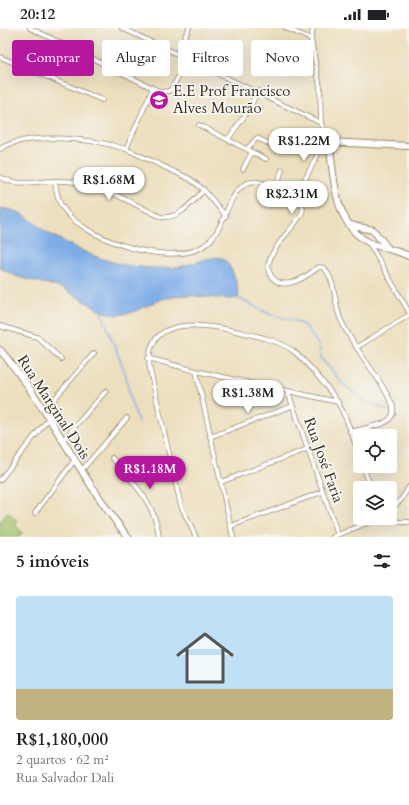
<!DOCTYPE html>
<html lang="pt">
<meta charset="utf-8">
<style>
:root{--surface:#fff;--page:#f2f2f2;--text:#202124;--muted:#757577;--accent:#b5179e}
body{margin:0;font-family:Cardo,serif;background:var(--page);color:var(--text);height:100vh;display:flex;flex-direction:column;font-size:15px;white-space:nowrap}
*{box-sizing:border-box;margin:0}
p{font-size:13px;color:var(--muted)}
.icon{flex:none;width:22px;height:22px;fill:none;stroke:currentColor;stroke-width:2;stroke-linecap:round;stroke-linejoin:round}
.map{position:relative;height:509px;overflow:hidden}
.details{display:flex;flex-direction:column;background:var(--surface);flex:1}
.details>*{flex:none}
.hud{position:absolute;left:12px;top:12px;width:385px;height:36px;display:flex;gap:8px}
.controls{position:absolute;left:353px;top:401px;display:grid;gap:8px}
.controls a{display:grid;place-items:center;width:44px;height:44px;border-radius:4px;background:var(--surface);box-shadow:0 4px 16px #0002;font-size:20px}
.price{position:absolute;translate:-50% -34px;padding:0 9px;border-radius:14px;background:#fff;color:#222;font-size:13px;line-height:26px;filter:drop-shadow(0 1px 2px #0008)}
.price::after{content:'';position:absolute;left:50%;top:24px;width:12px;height:9px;margin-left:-6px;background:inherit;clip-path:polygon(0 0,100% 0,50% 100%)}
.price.on{background:var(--accent);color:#fff}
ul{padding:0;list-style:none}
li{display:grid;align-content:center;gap:8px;height:212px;padding:0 16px}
li span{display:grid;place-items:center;height:124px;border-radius:4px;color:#555}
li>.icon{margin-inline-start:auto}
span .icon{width:72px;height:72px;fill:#fffc;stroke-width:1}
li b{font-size:17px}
h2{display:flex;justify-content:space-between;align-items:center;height:48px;padding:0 16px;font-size:17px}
.tag{padding:0 14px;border-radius:4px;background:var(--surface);box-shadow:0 4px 16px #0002;font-size:14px;line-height:36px}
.tag.on{background:var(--accent);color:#fff}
.status{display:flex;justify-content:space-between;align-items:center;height:28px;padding:0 20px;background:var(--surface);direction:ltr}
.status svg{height:11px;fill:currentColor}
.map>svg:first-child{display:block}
</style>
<div class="status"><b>20:12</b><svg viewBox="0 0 49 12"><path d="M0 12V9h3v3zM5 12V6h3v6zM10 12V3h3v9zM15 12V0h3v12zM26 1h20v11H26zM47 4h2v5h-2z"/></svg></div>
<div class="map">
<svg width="409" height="509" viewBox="0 0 409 509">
<rect width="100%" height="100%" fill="#f6f6f2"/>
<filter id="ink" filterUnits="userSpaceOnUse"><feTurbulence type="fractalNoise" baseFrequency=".025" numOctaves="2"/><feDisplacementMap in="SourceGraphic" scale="8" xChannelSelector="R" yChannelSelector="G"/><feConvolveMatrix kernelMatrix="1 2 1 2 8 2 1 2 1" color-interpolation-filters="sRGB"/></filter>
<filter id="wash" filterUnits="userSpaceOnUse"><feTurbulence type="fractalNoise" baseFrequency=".012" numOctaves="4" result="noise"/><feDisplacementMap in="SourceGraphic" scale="16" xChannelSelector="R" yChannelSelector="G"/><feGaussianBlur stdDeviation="0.9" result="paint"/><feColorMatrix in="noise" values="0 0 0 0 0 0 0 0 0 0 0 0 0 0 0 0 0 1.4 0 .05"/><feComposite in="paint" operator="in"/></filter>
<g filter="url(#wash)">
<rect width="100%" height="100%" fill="#eddfbd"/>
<polygon fill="#a3c36b" stroke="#6f7644" points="8,484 18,494 15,497 22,504 20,509 0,509 0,493"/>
<path fill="#7dace7" stroke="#5c6b82" d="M0,180C6,181 12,182 18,184C29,189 38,199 48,205C72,219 104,235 132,238C147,240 162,241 177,239C189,238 211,227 221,230C231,233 240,261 238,270L231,271L183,267L162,271L133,284L117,287L101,283L63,260L18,249L0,240Z"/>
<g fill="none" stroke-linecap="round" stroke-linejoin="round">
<g stroke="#7dace7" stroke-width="1.5">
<polyline points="238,270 269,286 296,293 306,299 319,318 321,330 342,355 363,372 388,383"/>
<polyline points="101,283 126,347 130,370 139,397"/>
</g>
</g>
</g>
<g filter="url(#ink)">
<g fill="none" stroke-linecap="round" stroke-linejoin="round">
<defs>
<g id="street">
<polyline points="30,0 161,64 170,63 189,31"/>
<polyline points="122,0 321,95"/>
<polyline points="286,0 311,11"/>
<polyline points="177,25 189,0"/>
<polyline points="0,29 102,72"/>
<polyline points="199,97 266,131"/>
<polyline points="228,111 248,83 258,63"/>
<path d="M0,121C28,103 95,111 126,121L153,60"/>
<polyline points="126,121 190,151 204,162 226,188"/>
<polyline points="247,121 257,110 276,119"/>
<polyline points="243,141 252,124"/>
<path d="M0,149C15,159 37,153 55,153C70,153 83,154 98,158L161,189C180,191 192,174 204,162"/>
<path d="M55,153C56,162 57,169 61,177C80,211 166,238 200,220C227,206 224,167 247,155C259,149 291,165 300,173L303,180L302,185C293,201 276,214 270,231C267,238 268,244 272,249C284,265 307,248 319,239L324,240C336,253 334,274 340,290C353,321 379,346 393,378V386L389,392L382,396L350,404"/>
<polyline points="276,160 282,142"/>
<polyline points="296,169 320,122 329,114 321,95 320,59 311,11 313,0"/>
<polyline points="369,215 409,284"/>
<polyline points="0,298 37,309 61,331"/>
<polyline points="357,319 409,287"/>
<polyline points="148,330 196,343 338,374"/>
<polyline points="196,343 233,509"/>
<polyline points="288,364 338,507"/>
<polyline points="44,383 94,325"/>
<polyline points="210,409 292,378"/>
<polyline points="63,412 106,363"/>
<path d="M112,430C133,454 156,476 159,509"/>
<polyline points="363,438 371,460"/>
<polyline points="81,443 127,390"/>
<polyline points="0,452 49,390"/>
<polyline points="221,454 307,421"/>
<polyline points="390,482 401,472 409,459"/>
<polyline points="35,485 74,433"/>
<polyline points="390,490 399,494 409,494"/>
<polyline points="231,498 322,464"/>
<path d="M196,509L181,478L150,342C142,285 205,296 240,304C257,308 277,312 292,322C305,332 329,360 338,375C348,391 353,411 360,428"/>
<polyline points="333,509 379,490"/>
</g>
<g id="secondary">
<path d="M409,118L329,114C334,148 333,195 368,214C380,220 396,222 409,228"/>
<polyline points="350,197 373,202 387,219"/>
<path d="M0,322C49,379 80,450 128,509"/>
</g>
</defs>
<use href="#street" stroke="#94846e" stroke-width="5.5"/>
<use href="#secondary" stroke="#94846e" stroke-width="8"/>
<use href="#street" stroke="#fff" stroke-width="4"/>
<use href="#secondary" stroke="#fff" stroke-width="6"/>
</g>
</g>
<defs>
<symbol id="school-disc" viewBox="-11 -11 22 22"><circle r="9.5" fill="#b5179e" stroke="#f6f6f2"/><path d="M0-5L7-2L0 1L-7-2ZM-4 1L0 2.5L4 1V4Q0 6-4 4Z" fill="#fff"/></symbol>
</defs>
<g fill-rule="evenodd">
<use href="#school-disc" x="148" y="61" width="22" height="22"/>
</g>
<g text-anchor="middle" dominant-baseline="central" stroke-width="4" stroke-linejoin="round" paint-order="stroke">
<g font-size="15" fill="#3b2a1e" stroke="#f6f6f2" text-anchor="start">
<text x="173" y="63">E.E Prof Francisco<tspan x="173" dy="17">Alves Mourão</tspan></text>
</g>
<g font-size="15" fill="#3b2a1e" stroke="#f6f6f2">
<text transform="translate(54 379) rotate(57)">Rua Marginal Dois</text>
<text transform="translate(324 432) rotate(70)">Rua José Faria</text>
</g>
</g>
</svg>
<div class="controls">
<a><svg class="icon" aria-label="locate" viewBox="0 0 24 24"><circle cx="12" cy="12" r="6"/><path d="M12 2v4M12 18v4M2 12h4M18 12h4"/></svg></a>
<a><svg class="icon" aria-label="layers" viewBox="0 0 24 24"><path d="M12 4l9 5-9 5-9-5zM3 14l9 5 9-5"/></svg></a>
</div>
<b class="price" style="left:304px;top:134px">R$1.22M</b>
<b class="price" style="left:109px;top:173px">R$1.68M</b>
<b class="price" style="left:292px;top:187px">R$2.31M</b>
<b class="price" style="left:248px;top:386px">R$1.38M</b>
<b class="price on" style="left:150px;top:462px">R$1.18M</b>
<div class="hud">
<a class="tag on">Comprar</a>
<a class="tag">Alugar</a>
<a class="tag">Filtros</a>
<a class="tag">Novo</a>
</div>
</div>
<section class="details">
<h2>5 imóveis<svg class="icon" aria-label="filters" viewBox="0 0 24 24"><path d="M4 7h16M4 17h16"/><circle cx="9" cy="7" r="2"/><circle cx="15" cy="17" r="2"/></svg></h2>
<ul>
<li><span style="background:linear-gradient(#bfe0f5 75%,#c2b280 0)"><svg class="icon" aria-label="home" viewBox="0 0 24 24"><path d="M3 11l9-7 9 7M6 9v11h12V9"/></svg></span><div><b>R$1,180,000</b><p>2 quartos · 62 m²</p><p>Rua Salvador Dali</p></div></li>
</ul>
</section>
